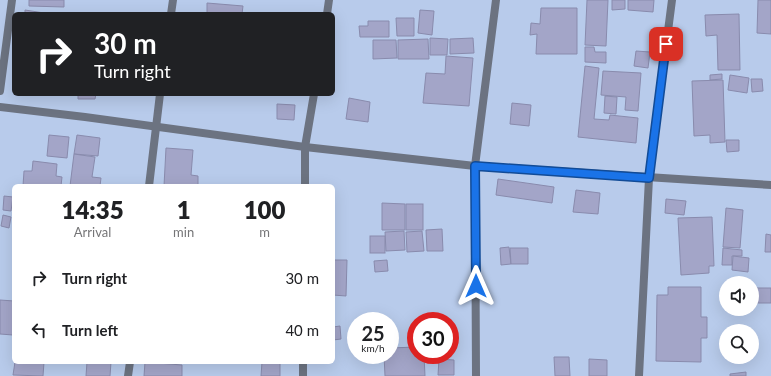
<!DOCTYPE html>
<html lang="en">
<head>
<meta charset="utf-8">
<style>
  body { margin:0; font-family:Lato,sans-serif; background:#f2f2f2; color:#202124; height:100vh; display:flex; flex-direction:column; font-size:15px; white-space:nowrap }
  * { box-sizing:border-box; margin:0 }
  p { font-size:13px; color:#757577 }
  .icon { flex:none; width:22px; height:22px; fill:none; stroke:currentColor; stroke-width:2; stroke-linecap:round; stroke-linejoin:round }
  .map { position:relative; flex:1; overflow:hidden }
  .drawer { position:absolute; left:12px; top:184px; width:323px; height:180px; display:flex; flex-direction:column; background:#fff; border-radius:6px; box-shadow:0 4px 16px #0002 }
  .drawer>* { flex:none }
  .hud { position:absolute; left:12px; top:12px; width:323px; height:84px; border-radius:6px; box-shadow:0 4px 16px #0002; background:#202124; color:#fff; overflow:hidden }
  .controls { position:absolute; left:719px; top:276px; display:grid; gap:8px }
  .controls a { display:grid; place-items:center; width:40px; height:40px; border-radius:50%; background:#fff; box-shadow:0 4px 16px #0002; font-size:20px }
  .speed { position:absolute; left:347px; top:312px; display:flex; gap:8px; font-size:20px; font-weight:700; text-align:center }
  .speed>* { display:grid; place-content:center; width:52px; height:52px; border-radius:50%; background:#fff; box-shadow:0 4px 16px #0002; line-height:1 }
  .speed small { font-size:10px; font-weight:400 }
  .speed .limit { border:6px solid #d22; background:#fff; color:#111 }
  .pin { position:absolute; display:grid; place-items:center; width:34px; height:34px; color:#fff; margin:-17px; border-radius:8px; box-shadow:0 2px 6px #0006 }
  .me { position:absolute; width:44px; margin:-22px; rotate:0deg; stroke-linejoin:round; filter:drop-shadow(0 0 3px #0008) }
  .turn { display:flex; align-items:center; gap:14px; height:84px; padding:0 16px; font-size:18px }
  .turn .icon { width:52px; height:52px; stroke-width:2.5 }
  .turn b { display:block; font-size:28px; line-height:34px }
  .eta { display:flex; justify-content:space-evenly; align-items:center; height:68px; text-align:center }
  .eta b { font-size:24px; font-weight:800; line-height:28px }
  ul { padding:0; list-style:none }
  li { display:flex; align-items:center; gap:12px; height:52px; padding:0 16px }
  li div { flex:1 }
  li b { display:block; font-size:15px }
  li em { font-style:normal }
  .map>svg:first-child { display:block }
  .building { fill:#a3a5c8; stroke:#898bad }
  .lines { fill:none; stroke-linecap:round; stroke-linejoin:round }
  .street { stroke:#6c7381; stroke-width:8 }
  .route-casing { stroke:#114b97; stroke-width:10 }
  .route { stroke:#1a73e8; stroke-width:7 }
</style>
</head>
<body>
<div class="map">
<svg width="771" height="376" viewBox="0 0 771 376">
  <rect width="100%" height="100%" fill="#b8cbeb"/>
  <!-- building -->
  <g class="building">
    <polygon points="29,0 64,0 64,7 29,6"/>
    <polygon points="587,0 608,0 606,46 585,45"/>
    <polygon points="612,0 625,0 625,9 612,10"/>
    <polygon points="628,0 654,0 653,12 628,10"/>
    <polygon points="758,0 771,0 771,34 757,33"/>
    <polygon points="207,3 243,6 242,14 207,14"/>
    <polygon points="541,8 577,8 577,54 536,54 537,34 530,35 531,23 540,24"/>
    <polygon points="25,10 44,13 44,14 25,14"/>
    <polygon points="420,10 434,11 432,35 418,33"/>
    <polygon points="739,14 740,70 718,70 717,35 706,36 705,15"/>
    <polygon points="396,18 414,18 414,36 397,36"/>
    <polygon points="368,21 389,21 389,37 360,37 359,26 368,26"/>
    <polygon points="430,38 448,39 447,55 430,55"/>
    <polygon points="473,38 474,53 450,54 450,39"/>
    <polygon points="428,39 429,59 398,59 398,40"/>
    <polygon points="373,40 396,40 397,58 373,59"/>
    <polygon points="585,47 594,47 595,52 606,52 606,63 585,62"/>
    <polygon points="636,51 650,52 648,68 634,66"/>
    <polygon points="446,56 473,58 469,106 423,103 426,73 445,74"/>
    <polygon points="585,66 599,68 594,119 609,120 610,115 638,118 636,143 578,137"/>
    <polygon points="603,71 641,73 638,111 625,110 626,97 601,95"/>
    <polygon points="722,74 722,79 710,80 710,75"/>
    <polygon points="730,75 749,78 747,93 728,90"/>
    <polygon points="751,79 762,79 763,91 752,92"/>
    <polygon points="723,80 725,142 710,143 710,135 694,136 692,81"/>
    <polygon points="78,94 96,94 95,99 78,99"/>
    <polygon points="605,96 617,97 616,114 604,113"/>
    <polygon points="349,98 370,102 368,122 346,119"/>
    <polygon points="512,103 531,105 529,126 510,124"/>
    <polygon points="277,104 295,105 294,120 277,119"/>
    <polygon points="49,135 69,137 67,158 47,156"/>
    <polygon points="77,135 100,138 98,156 74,154"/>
    <polygon points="726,140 739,140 739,151 727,152"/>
    <polygon points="166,148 193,150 191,175 198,176 198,186 164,186"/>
    <polygon points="74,154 95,157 92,177 101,178 100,186 70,186"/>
    <polygon points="33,161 57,164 56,176 62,177 61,186 23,186 24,171 32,171"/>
    <polygon points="498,179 554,187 552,203 496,195"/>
    <polygon points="576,190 600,193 598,214 573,212"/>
    <polygon points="4,196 13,197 11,211 3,210"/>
    <polygon points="666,199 686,201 684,215 665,213"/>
    <polygon points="382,203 405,204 405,230 382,230"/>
    <rect x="406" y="204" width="17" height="26"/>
    <polygon points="726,208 743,210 740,248 723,247"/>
    <polygon points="3,215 11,217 9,228 1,226"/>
    <polygon points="712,217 714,266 709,266 709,273 681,275 678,218"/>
    <polygon points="442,229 443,251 427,251 426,230"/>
    <polygon points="404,231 405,250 386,251 385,232"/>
    <polygon points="422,231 424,251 407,252 406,232"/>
    <polygon points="766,234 771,235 771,252 765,252"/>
    <rect x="370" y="236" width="15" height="17"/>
    <polygon points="509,247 511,264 501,265 500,248"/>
    <polygon points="510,248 528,248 528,264 511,264"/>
    <polygon points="723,248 742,250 742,256 732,256 732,265 722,265"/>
    <polygon points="733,256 749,258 748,272 732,270"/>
    <polygon points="333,260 347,260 346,296 333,295"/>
    <polygon points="387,260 388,271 375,272 374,261"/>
    <polygon points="668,287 701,287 701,317 707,317 707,338 701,338 701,362 656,361 657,295 668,295"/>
    <rect x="752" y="288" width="19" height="15"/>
    <polygon points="0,300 14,301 13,335 0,334"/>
    <polygon points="340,326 341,339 333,340 333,327"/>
    <polygon points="416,347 416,355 424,355 425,376 385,376 384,355 390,355 390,348"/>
    <polygon points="554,357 569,357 570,376 555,376"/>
    <polygon points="439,359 454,360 454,375 438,375"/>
    <polygon points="589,359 607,360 607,376 589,376"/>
    <polygon points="15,362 44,362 43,376 13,375"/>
    <polygon points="87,362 111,362 110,376 86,376"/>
    <polygon points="145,362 182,365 182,376 144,376"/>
    <polygon points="262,362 280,362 280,376 261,376"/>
    <polygon points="746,372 746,376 730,376 730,374"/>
  </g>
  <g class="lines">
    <!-- street -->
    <g class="street">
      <polyline points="171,14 173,0"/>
      <polyline points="327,14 329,0"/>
      <polyline points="0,91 12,0"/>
      <polyline points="0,107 85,117 305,147 475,166 771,185"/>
      <polyline points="149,186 160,94"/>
      <polyline points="305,186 305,147 314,94"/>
      <polyline points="128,376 130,362"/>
      <polyline points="303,376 303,362"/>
      <polyline points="476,376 475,166 496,0"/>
      <polyline points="639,376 649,178 672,0"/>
    </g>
  </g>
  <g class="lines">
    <defs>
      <polyline id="route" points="476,286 475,166 649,178 666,44"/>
    </defs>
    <!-- route casing -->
    <use href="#route" class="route-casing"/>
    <!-- route -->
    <use href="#route" class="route"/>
  </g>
</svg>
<div class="controls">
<a><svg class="icon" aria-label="sound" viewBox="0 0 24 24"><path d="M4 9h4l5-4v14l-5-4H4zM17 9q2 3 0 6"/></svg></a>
<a><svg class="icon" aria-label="search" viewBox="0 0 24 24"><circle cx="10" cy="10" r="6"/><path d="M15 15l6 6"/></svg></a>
</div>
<div class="speed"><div>25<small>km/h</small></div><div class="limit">30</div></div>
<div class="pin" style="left:666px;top:44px;background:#d93025"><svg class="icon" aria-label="arrive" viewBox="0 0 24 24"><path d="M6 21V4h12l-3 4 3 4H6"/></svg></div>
<svg class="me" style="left:476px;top:286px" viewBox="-20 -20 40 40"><path d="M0-17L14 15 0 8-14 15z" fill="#1a73e8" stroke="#fff" stroke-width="4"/></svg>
<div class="hud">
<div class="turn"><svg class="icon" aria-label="right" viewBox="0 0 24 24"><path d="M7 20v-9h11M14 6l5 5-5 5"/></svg><div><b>30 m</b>Turn right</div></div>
</div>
<section class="drawer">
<div class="eta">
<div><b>14:35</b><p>Arrival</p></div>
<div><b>1</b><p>min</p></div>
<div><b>100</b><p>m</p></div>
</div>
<ul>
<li><svg class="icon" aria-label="right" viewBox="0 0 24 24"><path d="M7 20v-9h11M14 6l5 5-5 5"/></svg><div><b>Turn right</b></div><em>30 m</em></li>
<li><svg class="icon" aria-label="left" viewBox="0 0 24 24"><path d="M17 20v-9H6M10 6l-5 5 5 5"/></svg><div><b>Turn left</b></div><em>40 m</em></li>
</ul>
</section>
</div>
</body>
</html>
